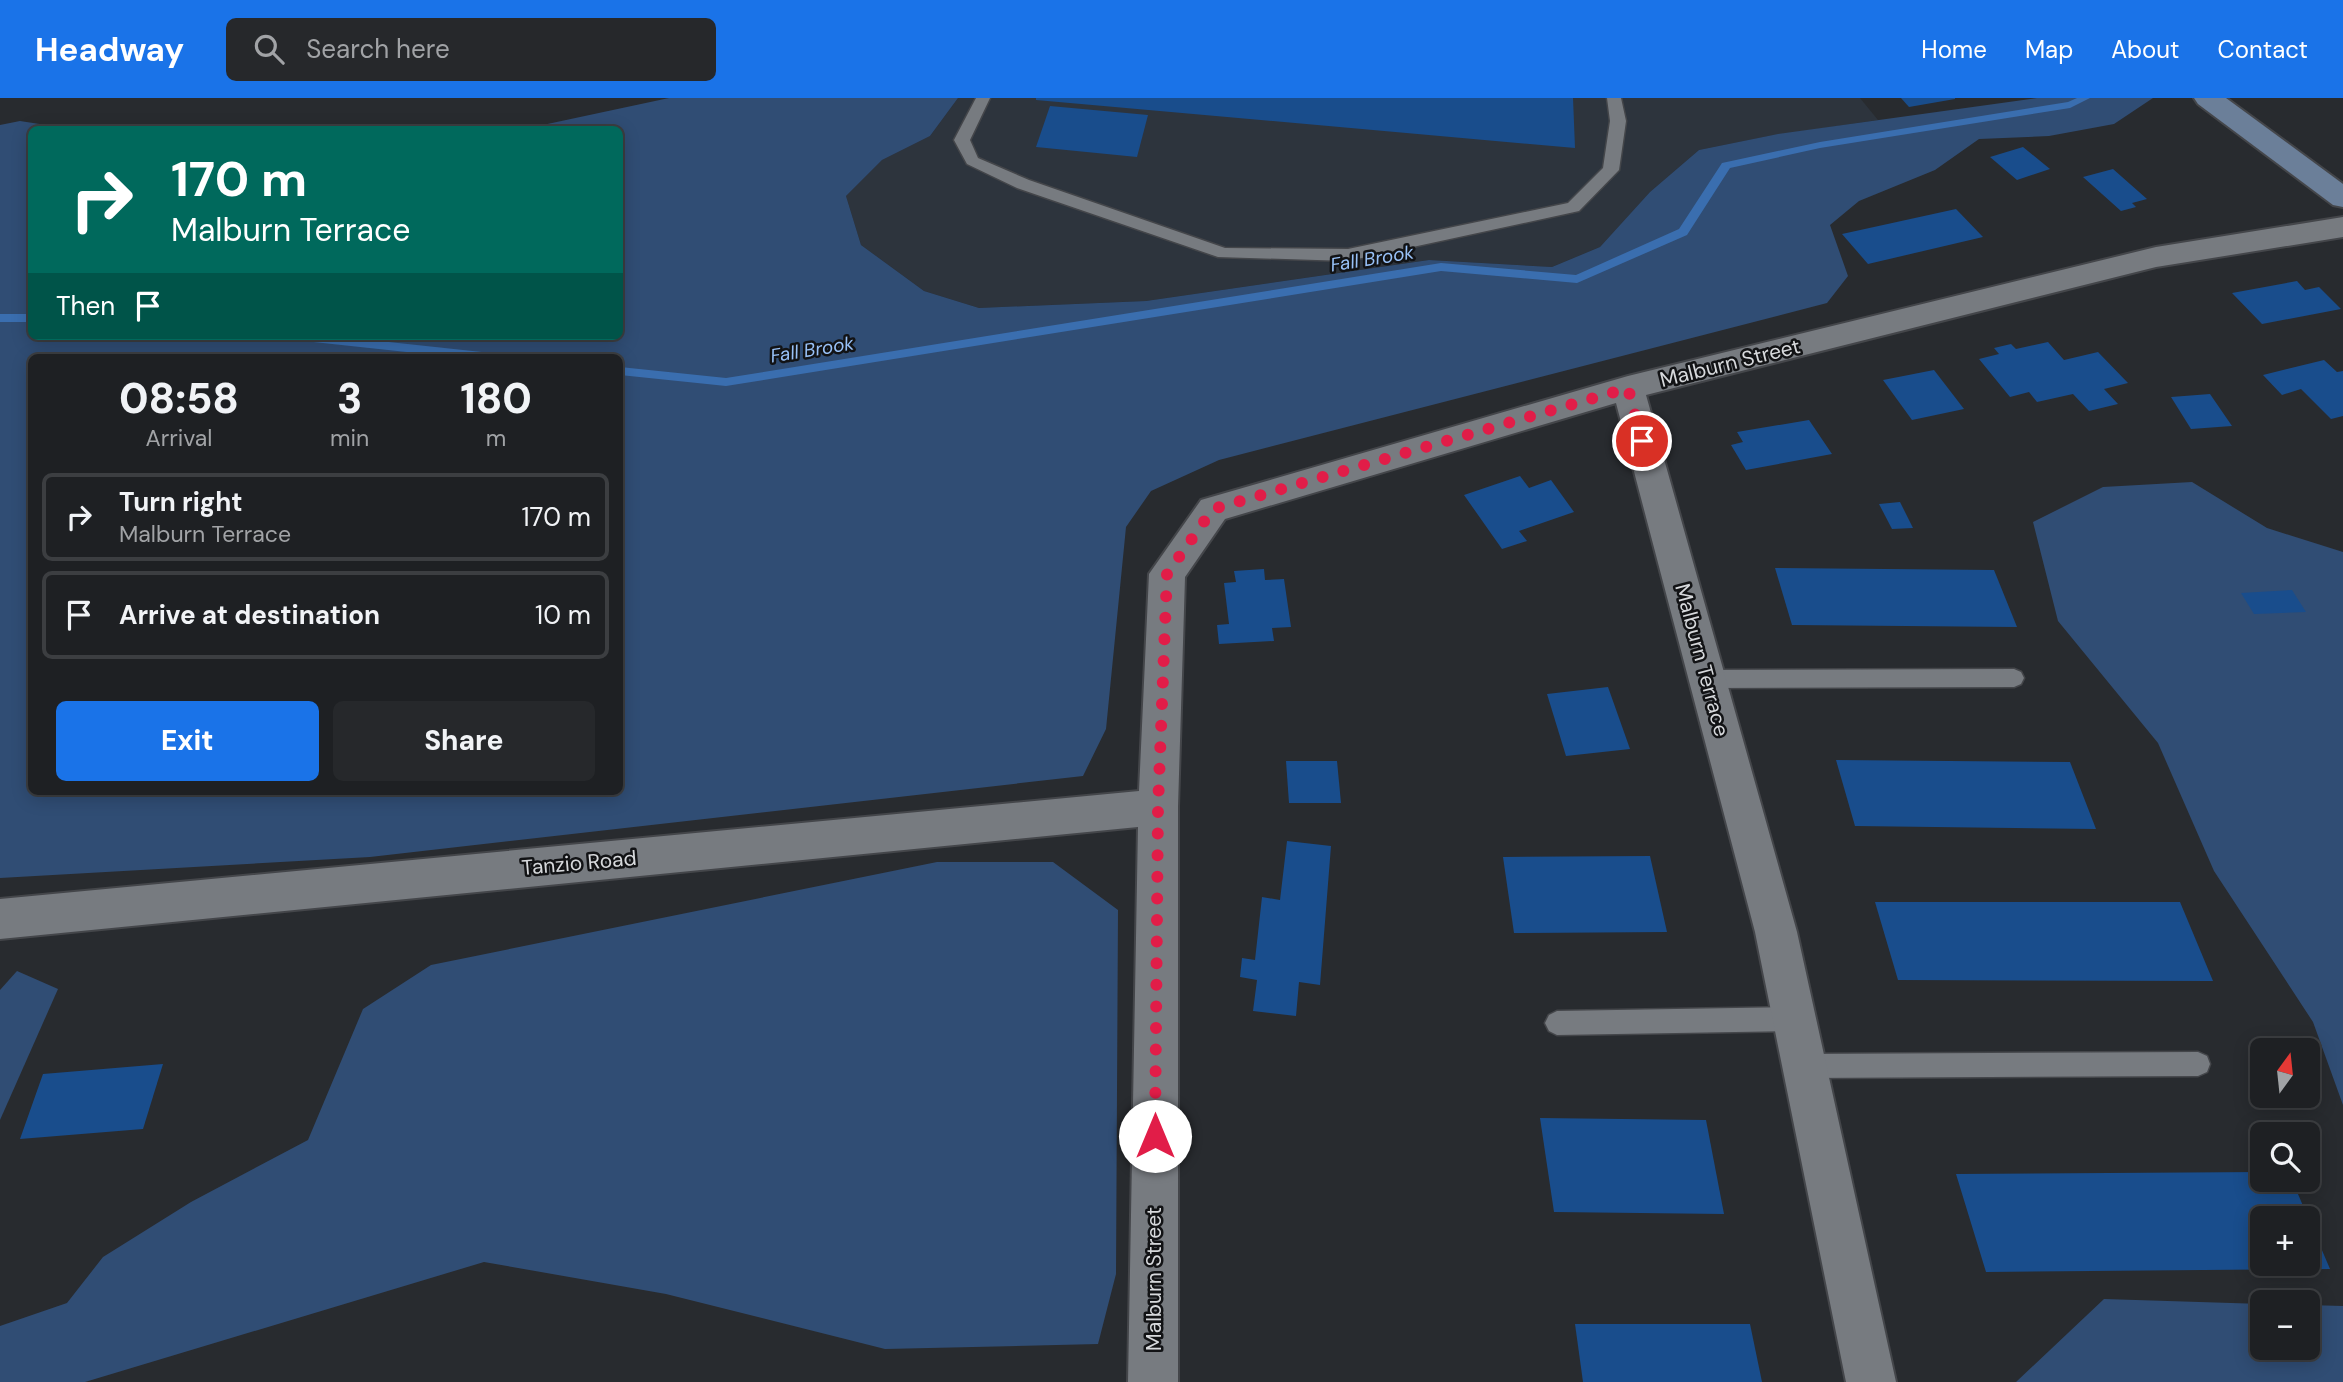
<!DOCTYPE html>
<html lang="en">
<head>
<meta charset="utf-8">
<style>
  body { margin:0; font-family:"DM Sans",sans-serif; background:#26282b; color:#f1f3f6; height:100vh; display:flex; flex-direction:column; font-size:26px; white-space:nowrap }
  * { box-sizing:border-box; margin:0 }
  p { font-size:23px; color:#a1a3a6 }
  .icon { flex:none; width:38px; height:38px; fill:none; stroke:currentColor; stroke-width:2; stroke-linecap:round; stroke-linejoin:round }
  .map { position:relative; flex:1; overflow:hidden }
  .drawer { position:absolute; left:28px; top:256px; width:595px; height:441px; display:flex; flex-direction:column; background:#1e2023; border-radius:10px; box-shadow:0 4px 18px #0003,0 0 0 2px #3c3e41 }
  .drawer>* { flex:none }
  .banner { position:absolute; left:28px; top:28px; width:595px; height:214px; border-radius:10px; box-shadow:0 4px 18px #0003,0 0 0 2px #3c3e41; background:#00695c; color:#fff; overflow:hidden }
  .needle { width:46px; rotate:15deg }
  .buttons { position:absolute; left:2250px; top:940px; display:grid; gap:14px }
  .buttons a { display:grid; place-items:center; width:70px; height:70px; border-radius:10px; background:#1e2023; box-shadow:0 4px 18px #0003,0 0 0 2px #3c3e41; font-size:35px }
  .pin { position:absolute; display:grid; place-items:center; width:60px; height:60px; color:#fff; margin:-30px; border:4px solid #fff; border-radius:50%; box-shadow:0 2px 7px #0007 }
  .me { position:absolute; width:77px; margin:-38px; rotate:0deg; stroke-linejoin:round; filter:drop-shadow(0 0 5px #0008) }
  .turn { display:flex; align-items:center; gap:24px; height:147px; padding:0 28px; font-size:32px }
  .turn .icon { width:91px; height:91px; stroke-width:2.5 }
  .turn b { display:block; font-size:49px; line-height:60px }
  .then { display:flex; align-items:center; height:66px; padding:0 28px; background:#0003; gap:14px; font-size:26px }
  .eta { display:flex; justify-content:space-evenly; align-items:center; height:119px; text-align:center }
  .eta b { font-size:42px; font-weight:800; line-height:49px }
  .action { display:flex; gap:14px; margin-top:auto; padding:14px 28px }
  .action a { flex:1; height:80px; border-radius:10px; background:#1a73e8; color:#fff; font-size:28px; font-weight:800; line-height:80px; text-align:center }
  .action a+a { background:#26282b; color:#f1f3f6 }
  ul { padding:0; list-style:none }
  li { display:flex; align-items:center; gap:21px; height:88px; margin:0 14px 10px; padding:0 14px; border:4px solid #3c3e41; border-radius:10px }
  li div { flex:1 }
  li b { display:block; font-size:26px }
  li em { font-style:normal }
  header { display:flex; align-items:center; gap:42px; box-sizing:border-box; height:98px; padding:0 35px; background:#1a73e8; color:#fff }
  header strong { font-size:33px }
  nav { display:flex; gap:38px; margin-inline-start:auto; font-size:24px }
  .search { width:490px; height:63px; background:#26282b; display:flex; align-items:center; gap:18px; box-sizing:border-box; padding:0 24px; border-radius:10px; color:#a1a3a6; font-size:26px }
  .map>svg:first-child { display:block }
  .built { fill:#2d343d }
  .green { fill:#304d74; fill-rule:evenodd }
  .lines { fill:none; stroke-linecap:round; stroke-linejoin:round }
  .stream { fill:#3a6eaf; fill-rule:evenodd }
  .building { fill:#194d8c; fill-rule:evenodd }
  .lane-casing { stroke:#44464a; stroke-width:3 }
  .street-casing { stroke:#44464a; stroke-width:4 }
  .secondary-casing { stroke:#44464a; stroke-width:4 }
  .lane { fill:#777b80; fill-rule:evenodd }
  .street { fill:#777b80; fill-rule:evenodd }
  .secondary { fill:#6b7f99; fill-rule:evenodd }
  .route { stroke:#e11d48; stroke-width:12; stroke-dasharray:0 21.6 }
  .labels { text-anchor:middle; stroke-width:5; stroke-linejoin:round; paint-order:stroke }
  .far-water-label { font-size:19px; font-style:italic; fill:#98c1f7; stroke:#121315 }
  .street-label { font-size:21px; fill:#d7d9dc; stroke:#121315 }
</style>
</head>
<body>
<header>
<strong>Headway</strong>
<div class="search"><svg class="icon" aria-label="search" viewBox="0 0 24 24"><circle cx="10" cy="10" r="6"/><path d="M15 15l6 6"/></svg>Search here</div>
<nav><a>Home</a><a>Map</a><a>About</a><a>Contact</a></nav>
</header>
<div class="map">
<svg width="2343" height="1284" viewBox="0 0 2343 1284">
  <rect width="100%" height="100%" fill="#282b2f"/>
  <!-- built -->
  <polygon class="built" points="958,0 1860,0 1878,22 1769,38 1699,52 1650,94 1600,149 1552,169 1429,162 1146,203 979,210 924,193 861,147 846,98 882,62 930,38"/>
  <!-- green -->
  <g class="green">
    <path d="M669,0H958L930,38L882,62L846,98L861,147L924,193L979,210L1146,203L1429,162L1552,169L1600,149L1650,94L1699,52L1778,36L2037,0H2153L2114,26L2049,38L1979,41L1935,72L1859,103L1830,127L1848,178L1827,205L1219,362L1151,393L1126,429L1106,631L1083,678L370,759L0,780V27L20,23L72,31L32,32V238H620V32L524,31ZM32,259H620V693H32Z"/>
    <polygon points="2192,384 2267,430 2343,454 2343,1007 2313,924 2214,773 2158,645 2058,523 2033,424 2103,389"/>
    <polygon points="937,764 1053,764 1118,812 1116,1176 1098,1246 885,1251 666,1196 484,1164 85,1284 0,1284 0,1228 67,1205 103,1159 191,1104 308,1042 363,911 431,867"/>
    <polygon points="17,873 58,891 0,1022 0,892"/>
    <polygon points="2104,1201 2263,1206 2263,1250 2308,1250 2308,1207 2343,1208 2343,1284 2016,1284"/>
  </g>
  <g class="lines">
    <!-- stream -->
    <g class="stream">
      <polygon points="2077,0 2090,0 2070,10 1820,50 1730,70 1687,137 1577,185 1441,173 726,288 620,277 620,269 726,280 1441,165 1576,177 1679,131 1722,65 1820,44 2068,4"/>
      <rect x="0" y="216" width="32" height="8"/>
      <polygon points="289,238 333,238 491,255 497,259 453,259 295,242"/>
    </g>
  </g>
  <!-- building -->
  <g class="building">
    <polygon points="1036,0 1573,0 1575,50 1036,2"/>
    <polygon points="1901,0 1955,0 1955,1 1909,9"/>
    <polygon points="1050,8 1148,17 1137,59 1036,49"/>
    <polygon points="2023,49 2050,71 2017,82 1990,59"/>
    <polygon points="2113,71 2147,101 2132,105 2136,109 2121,113 2083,79"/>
    <polygon points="1956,111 1983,139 1868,166 1842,136"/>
    <polygon points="2297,183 2305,192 2319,189 2341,211 2262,226 2232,195"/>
    <polygon points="2048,244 2064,262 2098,254 2128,285 2104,291 2118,306 2089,313 2073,296 2037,304 2029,294 2010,299 1979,261 1999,256 1994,250 2011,246 2016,251"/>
    <polygon points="2324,262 2337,274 2343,273 2343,318 2331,321 2301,291 2282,297 2263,277"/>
    <polygon points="1934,272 1964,311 1912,322 1883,282"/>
    <polygon points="2210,296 2232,328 2191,331 2171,299"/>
    <polygon points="1809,322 1832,356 1746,372 1731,347 1743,344 1737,334"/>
    <polygon points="1520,378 1529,390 1551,382 1574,414 1519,433 1527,443 1502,451 1464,397"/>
    <polygon points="1900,404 1913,430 1892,431 1879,406"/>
    <polygon points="1775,470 1994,472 2017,529 1792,527"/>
    <polygon points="1264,471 1265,482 1284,481 1291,529 1272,530 1274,543 1219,546 1217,527 1229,526 1224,485 1236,484 1234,473"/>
    <polygon points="2292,492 2306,514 2254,516 2241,495"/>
    <polygon points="1608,589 1630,651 1566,658 1547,596"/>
    <polygon points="1836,662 2070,664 2096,731 1855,728"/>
    <polygon points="1286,663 1337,663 1341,705 1289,705"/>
    <polygon points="1287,743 1331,748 1320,887 1299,884 1296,918 1253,913 1257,882 1240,879 1242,860 1255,862 1262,799 1280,802"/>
    <polygon points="1650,758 1667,834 1514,835 1503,759"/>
    <polygon points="1875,804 2180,804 2213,883 1898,882"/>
    <polygon points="163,966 143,1031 20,1041 43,976"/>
    <polygon points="1540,1020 1706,1022 1724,1116 1554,1114"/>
    <path d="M2263,1074V1082H2292L2330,1171L1986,1174L1956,1076ZM2263,1120H2308V1166H2263Z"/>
    <polygon points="1575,1226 1750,1226 1762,1284 1583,1284"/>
  </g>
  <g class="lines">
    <defs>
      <g id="lane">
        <polygon points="976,0 990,0 970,42 978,60 1029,82 1225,150 1348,151 1568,105 1603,70 1610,23 1607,0 1621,0 1626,23 1619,72 1579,113 1348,163 1218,159 1017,90 967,66 954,42"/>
        <polygon points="2014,571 2021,574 2024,580 2021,586 2014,589 1707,590 1700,587 1697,581 1700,575 1707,572"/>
        <polygon points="1795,909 1803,913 1807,921 1803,929 1795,933 1557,937 1549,933 1545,925 1549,917 1557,913"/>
        <polygon points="2198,954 2207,958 2210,966 2207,974 2198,978 1805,980 1796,976 1793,968 1796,960 1805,956"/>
      </g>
      <polygon id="street" points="2343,119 2343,139 2156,169 1646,297 1797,834 1896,1284 1846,1284 1755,834 1616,305 1225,421 1185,479 1178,709 1178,1284 1128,1284 1138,729 0,841 0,801 1139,693 1149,476 1201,402 1628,278 2156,149"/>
      <polygon id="secondary" points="2194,0 2226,0 2343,86 2343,109 2333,107 2198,6"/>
    </defs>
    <!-- lane casing -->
    <use href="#lane" class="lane-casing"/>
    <!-- street casing -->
    <use href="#street" class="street-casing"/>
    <!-- secondary casing -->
    <use href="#secondary" class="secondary-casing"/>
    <!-- lane -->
    <use href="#lane" class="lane"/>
    <!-- street -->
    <use href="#street" class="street"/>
    <!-- secondary -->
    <use href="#secondary" class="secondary"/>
  </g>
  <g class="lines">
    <!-- route -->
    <polyline class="route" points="1155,1038 1158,709 1167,476 1213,411 1628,290 1642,343"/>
  </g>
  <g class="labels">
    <!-- far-water labels -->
    <g class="far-water-label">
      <text transform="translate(1372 160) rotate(-9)" y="7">Fall Brook</text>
      <text transform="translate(812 251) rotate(-9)" y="7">Fall Brook</text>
    </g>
    <!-- street labels -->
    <g class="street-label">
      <text transform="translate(1730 265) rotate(-14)" y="7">Malburn Street</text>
      <text transform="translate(1702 562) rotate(75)" y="7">Malburn Terrace</text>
      <text transform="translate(579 765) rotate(-5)" y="7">Tanzio Road</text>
      <text transform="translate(1154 1181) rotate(-90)" y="7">Malburn Street</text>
    </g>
  </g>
</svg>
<div class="buttons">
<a><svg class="needle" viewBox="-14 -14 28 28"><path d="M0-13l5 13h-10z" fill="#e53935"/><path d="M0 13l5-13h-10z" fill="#a1a3a6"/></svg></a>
<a><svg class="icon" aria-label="search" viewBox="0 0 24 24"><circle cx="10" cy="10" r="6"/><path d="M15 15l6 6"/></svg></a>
<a>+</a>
<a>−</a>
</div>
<div class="pin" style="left:1642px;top:343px;background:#d93025"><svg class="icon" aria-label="arrive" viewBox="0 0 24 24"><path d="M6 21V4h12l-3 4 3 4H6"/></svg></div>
<svg class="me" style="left:1155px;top:1038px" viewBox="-20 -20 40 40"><circle r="19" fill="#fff"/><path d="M0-13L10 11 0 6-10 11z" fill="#e11d48"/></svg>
<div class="banner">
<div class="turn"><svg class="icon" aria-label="right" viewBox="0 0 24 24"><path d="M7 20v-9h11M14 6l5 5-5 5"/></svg><div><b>170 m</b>Malburn Terrace</div></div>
<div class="then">Then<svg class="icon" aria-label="arrive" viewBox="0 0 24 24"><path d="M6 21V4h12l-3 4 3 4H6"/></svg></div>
</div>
<section class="drawer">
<div class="eta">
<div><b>08:58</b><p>Arrival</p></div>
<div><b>3</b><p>min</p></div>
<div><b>180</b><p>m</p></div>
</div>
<ul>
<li><svg class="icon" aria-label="right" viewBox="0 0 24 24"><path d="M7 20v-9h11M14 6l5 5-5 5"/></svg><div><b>Turn right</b><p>Malburn Terrace</p></div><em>170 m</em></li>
<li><svg class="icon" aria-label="arrive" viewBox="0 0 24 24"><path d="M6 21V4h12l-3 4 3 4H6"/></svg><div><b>Arrive at destination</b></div><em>10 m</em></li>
</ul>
<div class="action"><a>Exit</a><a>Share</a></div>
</section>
</div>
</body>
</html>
